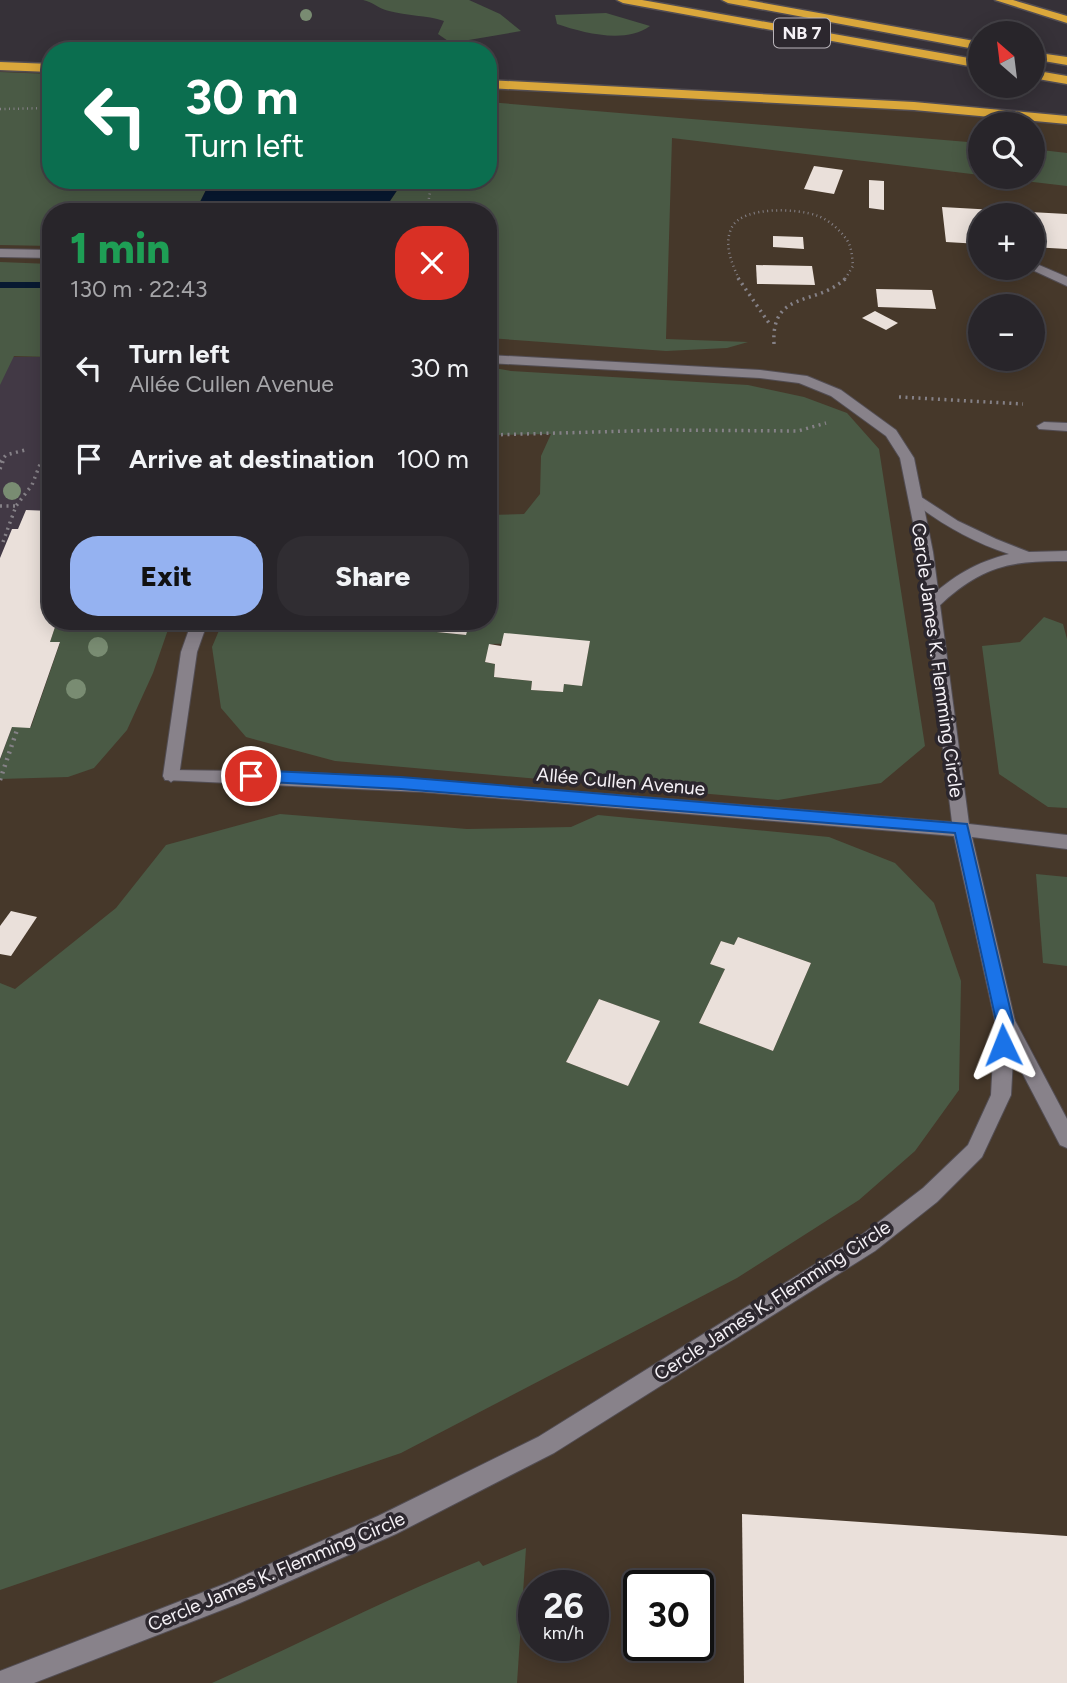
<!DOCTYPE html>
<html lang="en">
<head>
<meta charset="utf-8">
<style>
  body { margin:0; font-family:Figtree,sans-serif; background:#302d32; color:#f1f3f6; height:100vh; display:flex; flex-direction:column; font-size:26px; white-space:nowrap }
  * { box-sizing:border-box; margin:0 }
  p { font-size:23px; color:#a5a5a8 }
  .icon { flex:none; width:38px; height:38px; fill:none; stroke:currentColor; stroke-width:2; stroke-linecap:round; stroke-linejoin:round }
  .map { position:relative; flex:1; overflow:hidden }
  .sheet { position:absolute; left:42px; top:203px; width:455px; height:427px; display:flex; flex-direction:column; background:#28252a; border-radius:28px; box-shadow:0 4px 18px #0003,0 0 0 2px #444247 }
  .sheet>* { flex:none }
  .guide { position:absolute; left:42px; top:42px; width:455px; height:147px; border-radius:28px; box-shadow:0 4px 18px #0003,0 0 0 2px #444247; background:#0b6e4f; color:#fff; overflow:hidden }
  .needle { width:46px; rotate:332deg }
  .tools { position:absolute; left:968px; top:21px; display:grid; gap:14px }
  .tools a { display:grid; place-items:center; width:77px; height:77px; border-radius:50%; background:#28252a; box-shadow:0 4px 18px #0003,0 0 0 2px #444247; font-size:35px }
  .speed { position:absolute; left:518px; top:1570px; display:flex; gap:14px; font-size:35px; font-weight:700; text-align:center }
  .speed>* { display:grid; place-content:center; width:91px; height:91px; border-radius:50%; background:#28252a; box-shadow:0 4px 18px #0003,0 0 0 2px #444247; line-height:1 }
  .speed small { font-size:18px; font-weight:400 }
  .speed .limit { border:4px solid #111; border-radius:10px; background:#fff; color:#111 }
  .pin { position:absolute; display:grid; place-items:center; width:60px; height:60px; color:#fff; margin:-30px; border:4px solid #fff; border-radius:50%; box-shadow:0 2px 7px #0007 }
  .me { position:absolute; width:77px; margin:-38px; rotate:358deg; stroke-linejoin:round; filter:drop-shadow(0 0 5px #0008) }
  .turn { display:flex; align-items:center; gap:24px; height:147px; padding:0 28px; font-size:32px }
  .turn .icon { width:91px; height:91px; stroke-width:2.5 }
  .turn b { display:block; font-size:49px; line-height:60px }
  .round { display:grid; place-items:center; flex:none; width:74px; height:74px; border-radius:28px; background:#302d32 }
  .headline { display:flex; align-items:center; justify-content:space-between; height:119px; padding:0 28px }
  h1 { font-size:42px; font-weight:800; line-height:52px; color:#1e9e55 }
  .button { display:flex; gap:14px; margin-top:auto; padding:14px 28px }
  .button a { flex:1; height:80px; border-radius:28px; background:#95b2f1; color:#111; font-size:28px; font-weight:800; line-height:80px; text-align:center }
  .button a+a { background:#302d32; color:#f1f3f6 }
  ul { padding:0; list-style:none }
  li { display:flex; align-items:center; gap:21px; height:91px; padding:0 28px }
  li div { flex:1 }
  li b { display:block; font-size:26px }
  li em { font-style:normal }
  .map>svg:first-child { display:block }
  .commercial { fill:#46382a; fill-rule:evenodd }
  .built { fill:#423945 }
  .green { fill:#4a5a45; fill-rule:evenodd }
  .water { fill:#081931 }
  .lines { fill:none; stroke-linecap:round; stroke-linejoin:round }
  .stream { fill:#081931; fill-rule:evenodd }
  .building { fill:#eae0da }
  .lane-casing { stroke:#524d53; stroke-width:2 }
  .street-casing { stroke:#524d53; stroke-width:2 }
  .highway-casing { stroke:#524d53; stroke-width:3 }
  .path-far2 { stroke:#858187; stroke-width:2.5; stroke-dasharray:1 3.5; stroke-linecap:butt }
  .path-far1 { stroke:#858187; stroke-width:3.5; stroke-dasharray:2 4.5; stroke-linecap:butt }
  .path { stroke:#858187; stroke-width:4.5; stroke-dasharray:2 5; stroke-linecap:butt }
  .lane { fill:#88828a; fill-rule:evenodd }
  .street { fill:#88828a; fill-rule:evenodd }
  .highway { fill:#daa73b; fill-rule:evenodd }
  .tree { fill:#798c72 }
  .route { fill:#1a73e8; stroke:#114b97; stroke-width:2 }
  .labels { text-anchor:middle; stroke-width:7; stroke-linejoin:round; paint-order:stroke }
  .shield { fill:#2c272e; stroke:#b9b4ba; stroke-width:2 }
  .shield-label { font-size:18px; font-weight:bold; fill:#f5f1f6 }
  .street-label { font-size:19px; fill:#f5f1f6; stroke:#2c272e }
</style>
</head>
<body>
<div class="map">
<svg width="1067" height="1683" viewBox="0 0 1067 1683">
  <rect width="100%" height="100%" fill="#363138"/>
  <!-- commercial -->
  <path class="commercial" d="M0,66L51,68V180H488V84L734,95L1067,120V1683H0ZM980,124H1032V177H980ZM51,212H488V621H51ZM980,215H1032V268H980ZM980,306H1032V359H980ZM534,1586H593V1645H534ZM639,1586H698V1645H639Z"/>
  <!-- built -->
  <polygon class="built" points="0,357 51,357 51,621 57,621 50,641 60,642 30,728 12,727 0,760"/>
  <!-- green -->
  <g class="green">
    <path d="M363,0H469L500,14L521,31L451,43L438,34L444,21C426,15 407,16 389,11C379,9 373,2 363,0Z"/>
    <path d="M606,13L650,26C625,44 584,33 557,24L555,15Z"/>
    <polygon points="0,72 51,74 51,180 211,180 195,212 51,212 51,246 0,245"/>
    <polygon points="488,102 980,143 980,175 672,138 666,339 748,342 727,348 666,351 488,338 488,212 316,212 390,201 404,180 488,180"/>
    <polygon points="1033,149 1067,153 1067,186 992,177 1032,177"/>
    <polygon points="0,262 51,264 51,357 14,356 0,385"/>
    <path d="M488,367L511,371L748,385L804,397L847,413L879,449L925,746L881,783L778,800L335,761L246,737L221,708L212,647L223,621H420L417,630L465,635L470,621H488V515L524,514L540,494L541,456L551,434L488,435ZM590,641L582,685L564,684L562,692L531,690L532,681L494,677L495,664L485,662L490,644Z"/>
    <polygon points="1044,617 1063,624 1067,639 1067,808 1048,807 999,774 982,646 1020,642"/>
    <polygon points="57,621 171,621 153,673 127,730 94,768 68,777 0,779 0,760 12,727 31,727 60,643 50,642"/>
    <path d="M280,814L467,829L571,827L598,815L829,837L895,863L934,903L961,981L959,1090L915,1151L859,1200L737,1278L401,1453L0,1590V983L15,989L116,908L166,845ZM738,937L811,963L773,1051L699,1023L725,969L710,964L721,941L734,945ZM599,999L659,1021L628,1086L566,1062Z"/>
    <polygon points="1036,874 1067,877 1067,966 1043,963"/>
    <path d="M526,1548L517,1683H212C301,1643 388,1598 479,1561L483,1566Z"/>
  </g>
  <!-- water -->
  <polygon class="water" points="211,180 404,180 390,201 316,212 195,212"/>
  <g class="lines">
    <!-- stream -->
    <rect class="stream" x="0" y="282" width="51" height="6"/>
  </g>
  <!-- building -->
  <g class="building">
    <polygon points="814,166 843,170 834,194 804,189"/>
    <polygon points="869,180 884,181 884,210 869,208"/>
    <polygon points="942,207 1067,214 1067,249 1032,247 1032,215 980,215 980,244 946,242"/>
    <polygon points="773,236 803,237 804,249 773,247"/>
    <polygon points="756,265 812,266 815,285 757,284"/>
    <polygon points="876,289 932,290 936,309 878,307"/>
    <polygon points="875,311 898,323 886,330 862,318"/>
    <polygon points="26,510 51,511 51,621 57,621 50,642 60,642 30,728 12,727 0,759 0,558 12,529 18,529"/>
    <polygon points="420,621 470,621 466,635 417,630"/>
    <polygon points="504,633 590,641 582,686 564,684 563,692 531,690 532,681 494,677 495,664 485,662 489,644 501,646"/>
    <polygon points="11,911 37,917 11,956 0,954 0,926"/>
    <polygon points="738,937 811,963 773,1051 699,1023 725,969 710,964 721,941 734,945"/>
    <polygon points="599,999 660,1021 628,1086 566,1062"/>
    <polygon points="742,1514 1067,1536 1067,1683 744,1683"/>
  </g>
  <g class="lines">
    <defs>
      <g id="lane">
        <polygon points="1032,262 1067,277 1067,286 1028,268 1032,268"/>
        <polygon points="1044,422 1067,423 1067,431 1039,429 1037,426"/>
        <path d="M915,493L958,521L996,539L1029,552L1067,551V561C1010,560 980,567 938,607H928L925,603L928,599C953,576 976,562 1009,554C972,542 941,524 910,500V494Z"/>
        <polygon points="192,621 208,621 197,652 179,776 171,782 163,776 181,652"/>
        <polygon points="1005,1013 1012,1015 1067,1119 1067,1148 1060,1145 995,1021 998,1015"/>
      </g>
      <g id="street">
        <polygon points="0,249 51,250 51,258 0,257"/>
        <polygon points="488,355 760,370 807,376 841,390 896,430 914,458 933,552 969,824 1067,835 1067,849 972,837 1015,1021 1011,1095 982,1157 937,1202 875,1251 554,1453 396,1534 240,1603 34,1683 0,1683 0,1671 227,1583 378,1516 538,1437 859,1237 923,1188 968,1145 991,1095 995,1021 954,836 422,792 165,780 163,776 165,772 171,770 297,772 422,779 952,822 919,552 900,458 886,436 831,396 799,383 760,378 488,363"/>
      </g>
      <g id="highway">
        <polygon points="617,0 642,0 980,60 980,68 623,3"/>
        <polygon points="722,0 747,0 980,42 980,50 728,3"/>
        <polygon points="995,0 1013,0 1067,16 1067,23"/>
        <polygon points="1032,52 1067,57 1067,65 1032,59"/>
        <polygon points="0,62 51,64 51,72 0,70"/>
        <polygon points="1032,70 1067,76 1067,84 1032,78"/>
        <polygon points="488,80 914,102 1067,116 1067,124 914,110 488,88"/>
      </g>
    </defs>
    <!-- lane casing -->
    <use href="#lane" class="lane-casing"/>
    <!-- street casing -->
    <use href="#street" class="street-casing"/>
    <!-- highway casing -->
    <use href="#highway" class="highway-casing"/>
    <!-- path-far2 -->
    <g class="path-far2">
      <polyline points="0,109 51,108"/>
      <polyline points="418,212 428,204 432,180"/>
      <path d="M739,279C732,264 723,244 732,227C743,206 798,208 818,216C829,220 840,230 847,240C852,248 852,257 853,266L845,279"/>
    </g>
    <!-- path-far1 -->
    <g class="path-far1">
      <polyline points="738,278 771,326"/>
      <path d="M774,344C771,289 816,307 846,278"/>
      <polyline points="899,397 1023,404"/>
      <polyline points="488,435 666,430 798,431 826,423"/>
      <polyline points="0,462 6,455 25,450"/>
      <polyline points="0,469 4,459"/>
      <polyline points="0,506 16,506"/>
      <polyline points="3,542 16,506 32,485 44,454"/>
    </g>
    <!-- path -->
    <polyline class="path" points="0,780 18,727"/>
    <!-- lane -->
    <use href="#lane" class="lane"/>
    <!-- street -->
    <use href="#street" class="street"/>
    <!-- highway -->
    <use href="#highway" class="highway"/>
  </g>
  <!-- trees -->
  <g class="tree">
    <circle cx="306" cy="15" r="6"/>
    <circle cx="12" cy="491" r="9"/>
    <circle cx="98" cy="647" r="10"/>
    <circle cx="76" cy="689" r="10"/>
  </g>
  <!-- route -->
  <polygon class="route" points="251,770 401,777 967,824 1013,1021 1010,1051 1003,1053 997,1051 995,1045 996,1021 955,833 401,789 251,781 243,776"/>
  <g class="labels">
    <!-- shield labels -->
    <rect class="shield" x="774" y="18.5" width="56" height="29" rx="5"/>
    <g class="shield-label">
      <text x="802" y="39">NB 7</text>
    </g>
    <!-- street labels -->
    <g class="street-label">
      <text transform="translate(938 660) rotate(82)" y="7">Cercle James K. Flemming Circle</text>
      <text transform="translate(621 781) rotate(5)" y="7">Allée Cullen Avenue</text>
      <text transform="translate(772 1300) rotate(-33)" y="7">Cercle James K. Flemming Circle</text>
      <text transform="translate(276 1571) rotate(-23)" y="7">Cercle James K. Flemming Circle</text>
    </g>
  </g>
</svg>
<div class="tools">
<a><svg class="needle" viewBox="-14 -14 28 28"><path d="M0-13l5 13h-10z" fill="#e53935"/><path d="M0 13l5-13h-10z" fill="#a5a5a8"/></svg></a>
<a><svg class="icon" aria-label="search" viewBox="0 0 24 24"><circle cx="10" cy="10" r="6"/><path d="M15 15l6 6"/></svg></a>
<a>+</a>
<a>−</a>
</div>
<div class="speed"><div>26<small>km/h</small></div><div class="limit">30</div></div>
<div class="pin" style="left:251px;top:776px;background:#d93025"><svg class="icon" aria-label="arrive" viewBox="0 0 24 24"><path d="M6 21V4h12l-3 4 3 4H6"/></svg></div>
<svg class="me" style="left:1003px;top:1045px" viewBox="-20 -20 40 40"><path d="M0-17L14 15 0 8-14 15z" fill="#1a73e8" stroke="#fff" stroke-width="4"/></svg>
<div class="guide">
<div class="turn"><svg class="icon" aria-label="left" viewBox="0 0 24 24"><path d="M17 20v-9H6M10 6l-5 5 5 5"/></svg><div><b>30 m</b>Turn left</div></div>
</div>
<section class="sheet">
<div class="headline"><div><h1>1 min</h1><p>130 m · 22:43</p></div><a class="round" style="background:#d93025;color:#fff"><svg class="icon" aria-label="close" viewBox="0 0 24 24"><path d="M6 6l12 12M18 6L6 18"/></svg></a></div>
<ul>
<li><svg class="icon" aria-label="left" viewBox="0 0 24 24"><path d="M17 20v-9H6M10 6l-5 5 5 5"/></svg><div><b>Turn left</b><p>Allée Cullen Avenue</p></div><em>30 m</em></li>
<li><svg class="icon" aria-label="arrive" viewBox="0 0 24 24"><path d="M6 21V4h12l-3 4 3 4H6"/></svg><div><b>Arrive at destination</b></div><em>100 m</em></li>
</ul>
<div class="button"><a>Exit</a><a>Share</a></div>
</section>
</div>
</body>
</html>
